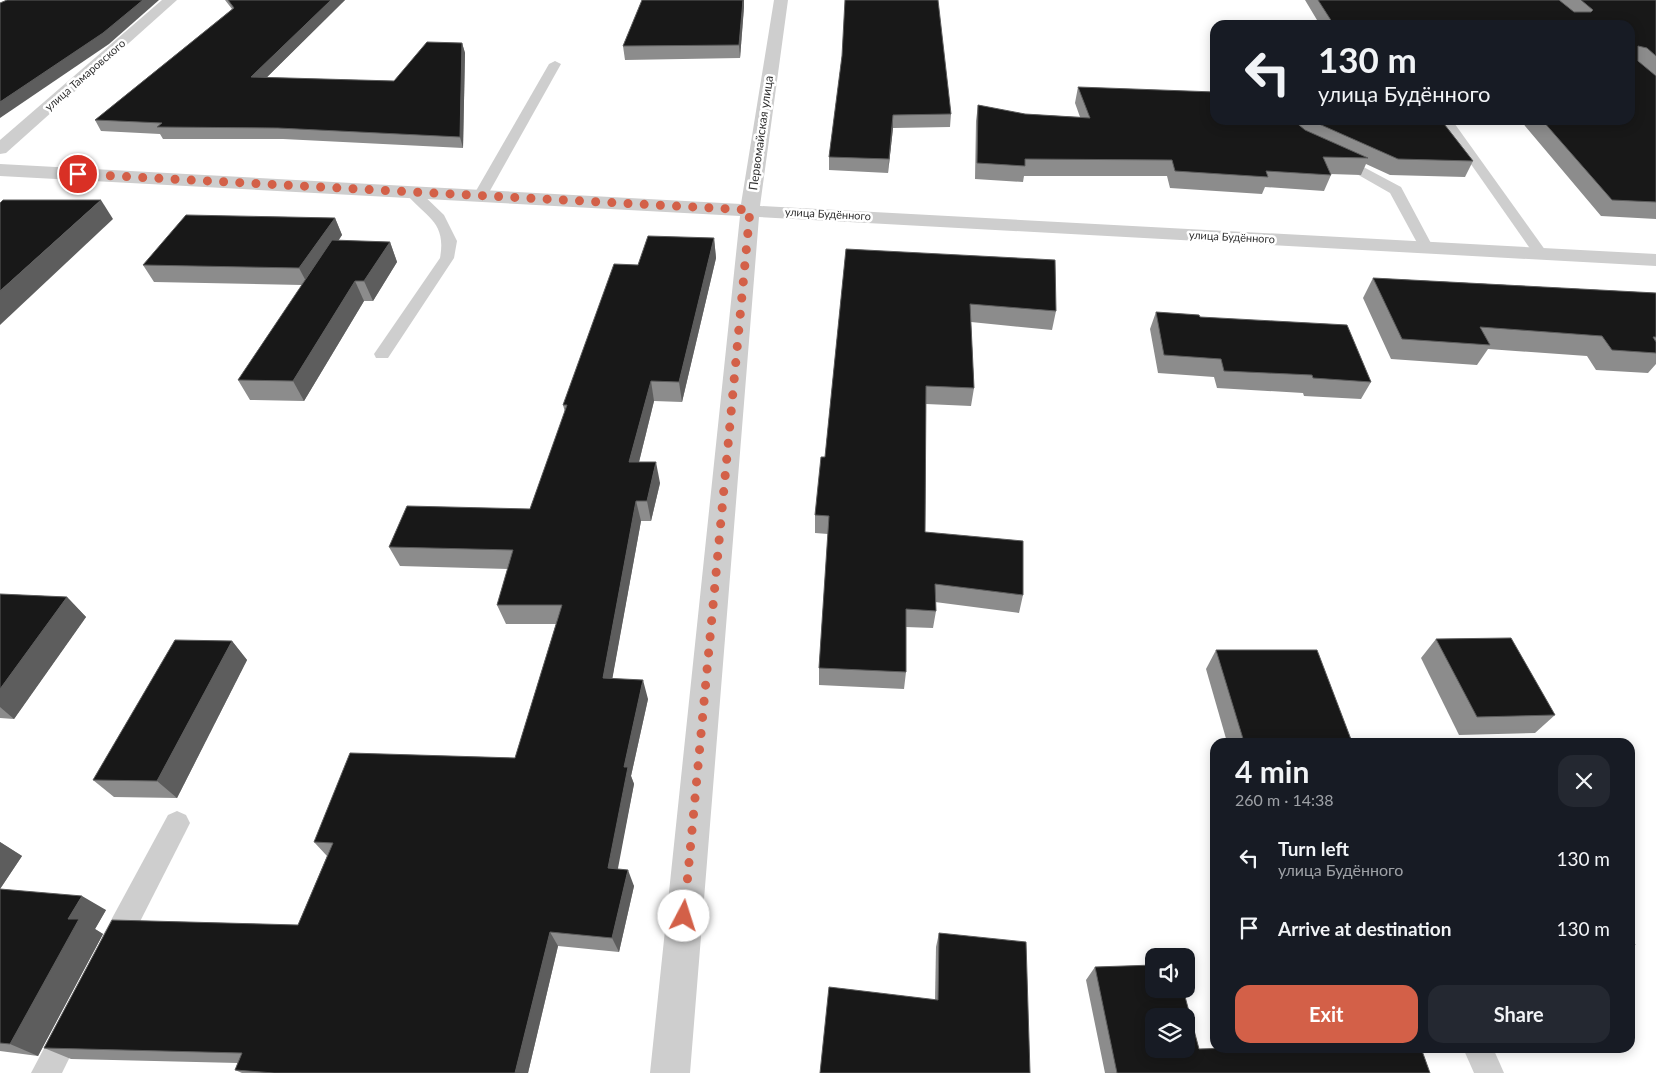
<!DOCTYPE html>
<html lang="en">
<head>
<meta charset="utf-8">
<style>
  body { margin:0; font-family:Lato,sans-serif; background:#242831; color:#f1f3f6; height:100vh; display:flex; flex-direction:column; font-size:19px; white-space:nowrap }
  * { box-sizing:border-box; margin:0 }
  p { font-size:16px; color:#9ea1a6 }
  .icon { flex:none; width:28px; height:28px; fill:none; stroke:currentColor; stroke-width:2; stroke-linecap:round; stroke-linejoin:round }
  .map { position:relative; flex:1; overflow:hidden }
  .sheet { position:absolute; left:1210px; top:738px; width:425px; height:315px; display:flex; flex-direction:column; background:#171b24; border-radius:15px; box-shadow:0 2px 12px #0003 }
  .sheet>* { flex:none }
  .top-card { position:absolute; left:1210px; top:20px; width:425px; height:105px; border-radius:15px; box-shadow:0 2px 12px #0003; background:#171b24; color:#f1f3f6; overflow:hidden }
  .fabs { position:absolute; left:1145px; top:948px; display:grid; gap:10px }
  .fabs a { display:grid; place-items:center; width:50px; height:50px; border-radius:10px; background:#171b24; box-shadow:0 2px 12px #0003; font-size:25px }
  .pin { position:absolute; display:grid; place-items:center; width:42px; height:42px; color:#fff; margin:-21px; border:2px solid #fff; border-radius:50%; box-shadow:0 1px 5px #0007 }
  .me { position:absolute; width:55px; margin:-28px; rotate:5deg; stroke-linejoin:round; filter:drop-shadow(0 0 4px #0008) }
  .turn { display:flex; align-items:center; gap:18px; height:105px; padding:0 25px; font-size:22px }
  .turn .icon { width:65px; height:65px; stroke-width:2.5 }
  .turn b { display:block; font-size:35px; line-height:42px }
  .round { display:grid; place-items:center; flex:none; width:52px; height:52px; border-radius:15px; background:#242831 }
  .summary { display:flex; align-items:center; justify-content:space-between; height:85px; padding:0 25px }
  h1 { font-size:30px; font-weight:700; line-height:38px }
  .cta { display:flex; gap:10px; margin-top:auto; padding:10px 25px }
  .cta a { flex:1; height:58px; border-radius:15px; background:#d36048; color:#fff; font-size:20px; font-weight:700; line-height:58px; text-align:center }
  .cta a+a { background:#242831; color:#f1f3f6 }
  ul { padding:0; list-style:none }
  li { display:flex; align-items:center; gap:15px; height:70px; padding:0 25px }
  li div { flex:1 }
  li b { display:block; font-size:19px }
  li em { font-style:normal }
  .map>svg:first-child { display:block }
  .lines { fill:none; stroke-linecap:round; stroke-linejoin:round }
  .lane { fill:#cecece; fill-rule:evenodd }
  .street { fill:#cecece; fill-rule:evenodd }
  .wall { fill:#8c8c8c }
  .shaded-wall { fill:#5d5d5d }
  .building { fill:#181818; stroke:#5d5d5d; fill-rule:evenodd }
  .route { stroke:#d36048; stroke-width:9; stroke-dasharray:0 16.2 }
  .labels { text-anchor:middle; stroke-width:5; stroke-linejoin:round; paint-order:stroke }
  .far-street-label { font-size:11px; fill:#313131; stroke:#fff }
  .street-label { font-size:12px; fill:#313131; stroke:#fff }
</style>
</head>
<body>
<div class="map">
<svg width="1656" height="1073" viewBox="0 0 1656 1073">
  <rect width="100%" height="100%" fill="#fff"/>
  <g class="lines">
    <!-- lane -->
    <g class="lane">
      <polygon points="555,61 561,64 487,196 485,199 475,199 473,196 549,64"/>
      <polygon points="1440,120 1452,120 1548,254 1546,257 1536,257"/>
      <polygon points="1339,154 1401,187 1433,247 1431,250 1421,250 1390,193 1334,161 1332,158 1334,155"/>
      <path d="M412,188L417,189L444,215L457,241L454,258L388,358H376L374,354L440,258C447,220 424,217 405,192Z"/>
      <polygon points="177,811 186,815 190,823 186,831 123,955 113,959 103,955 99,945 103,935 168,815"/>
      <polygon points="70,1014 80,1018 84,1028 62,1073 31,1073 60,1018"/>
      <polygon points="1463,1048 1493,1048 1504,1073 1474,1073"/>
    </g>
    <!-- street -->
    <g class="street">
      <polygon points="162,0 177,0 6,153 0,154 0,140"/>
      <polygon points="774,0 788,0 760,206 1656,254 1656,266 759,217 690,1073 650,1073 740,216 0,176 0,164 741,204"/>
    </g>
  </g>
  <!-- wall -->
  <g class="wall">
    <polygon points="225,0 345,0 266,78 394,81 462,43 465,53 463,148 283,139 163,139 160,134 101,131 95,120 232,9"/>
    <polygon points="1305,0 1656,0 1656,219 1601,216 1520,120 1630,120 1630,25 1320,25"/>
    <polygon points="744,7 740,58 625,60 623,46"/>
    <polygon points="842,56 951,114 950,127 893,128 888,173 829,170 829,157"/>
    <polygon points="1078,87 1215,120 1441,120 1473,161 1465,177 1390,175 1366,164 1361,175 1330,174 1331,175 1324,191 1265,187 1262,194 1170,188 1167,176 1024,176 1023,182 975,179 976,121 978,105 1025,114 1080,117 1075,103"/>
    <polygon points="335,218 342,235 338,241 390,242 397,262 373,301 364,301 304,401 250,400 238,380 302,285 154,282 143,265"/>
    <polygon points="714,238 716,258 682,402 654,401 639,462 660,483 651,521 641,521 612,679 648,699 631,776 634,784 617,869 634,886 619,952 558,946 528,1073 242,1073 235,1070 238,1063 71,1059 44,1048 298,925 327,856 314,842 515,758 556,624 506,624 497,605 508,569 400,566 389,547 530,509 565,412 563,405 638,265"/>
    <polygon points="846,249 1056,311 1052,330 971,322 974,388 971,406 926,404 925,532 1023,595 1019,613 935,602 936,611 933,628 906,627 906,672 904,689 819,685 819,668 828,534 815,533 815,515 825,457"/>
    <polygon points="1373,278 1656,293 1656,364 1648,373 1596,370 1587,356 1488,349 1477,365 1391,359 1363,298"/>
    <polygon points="1156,312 1200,317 1371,382 1361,399 1304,396 1303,393 1217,388 1214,377 1158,373 1150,329"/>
    <polygon points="0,594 67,597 86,617 14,719 0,718"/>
    <polygon points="1436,639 1555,715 1535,733 1459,735 1421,658"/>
    <polygon points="232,641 247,660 177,798 114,797 93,780"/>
    <polygon points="1216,650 1352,742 1227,742 1206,669"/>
    <polygon points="0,842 22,856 0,889 106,910 95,929 103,934 38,1056 0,1051"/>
    <polygon points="939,933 1030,1073 935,1000 936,947"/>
    <polygon points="1095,967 1199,1049 1430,1073 1105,1073 1086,980"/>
  </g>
  <!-- shaded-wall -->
  <g class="shaded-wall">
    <polygon points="143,0 159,0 109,44 0,118 0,102"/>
    <polygon points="331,0 345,0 256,88 251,77"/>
    <polygon points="743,0 744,0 744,7 740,58 739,45"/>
    <polygon points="462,43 465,53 463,148 460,137"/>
    <polygon points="893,115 893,128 888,173 889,159"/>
    <polygon points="101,200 113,219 0,325 0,291"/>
    <polygon points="335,218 342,235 308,285 299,268"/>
    <polygon points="714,238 716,258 682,402 679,382"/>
    <polygon points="390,242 397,262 373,301 364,281"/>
    <polygon points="355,281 364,301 304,401 293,381"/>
    <polygon points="651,381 654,401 634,482 629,462"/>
    <polygon points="656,462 660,483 651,521 647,501"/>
    <polygon points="636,501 641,521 609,697 603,678"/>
    <polygon points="67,597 86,617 14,719 0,707 0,689"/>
    <polygon points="232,641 247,660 177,798 157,781"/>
    <polygon points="643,680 648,699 631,776 634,784 615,884 608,868 624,767"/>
    <polygon points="0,842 22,856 0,889"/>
    <polygon points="628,870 634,886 619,952 612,938"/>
    <polygon points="82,896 106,910 95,929 103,934 38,1056 10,1044 68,919"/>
    <polygon points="550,932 558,946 528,1073 515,1073"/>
  </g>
  <!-- building -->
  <g class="building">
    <polygon points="7,0 143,0 103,33 0,102 0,3"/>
    <polygon points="228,0 331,0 251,77 394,81 427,42 462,43 460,137 278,128 157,127 162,123 95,120 234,8"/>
    <polygon points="642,0 743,0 739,45 623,46"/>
    <polygon points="845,0 938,0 951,114 893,115 889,159 829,157 842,56"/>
    <polygon points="1318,0 1559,0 1574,12 1591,12 1593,10 1581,0 1656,0 1656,56 1647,48 1638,46 1638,61 1656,76 1656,202 1612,200 1542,120 1630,120 1630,25 1334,25"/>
    <polygon points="1078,87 1215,92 1215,120 1293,120 1305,130 1368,158 1323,157 1331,175 1266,171 1268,177 1175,171 1172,160 1025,159 1025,166 977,163 978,105 1025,114 1090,118"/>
    <polygon points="1313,120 1441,120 1473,161 1398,159 1319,124"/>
    <polygon points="3,200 101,200 0,291 0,203"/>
    <polygon points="186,215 335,218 299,268 143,265"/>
    <polygon points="648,236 714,238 679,382 651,381 629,462 656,462 647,501 636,501 603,678 643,680 624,767 628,767 608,868 628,870 612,938 550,932 515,1073 274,1073 235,1070 242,1053 44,1048 112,920 298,925 333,843 314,842 350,753 515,758 562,605 497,605 513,550 389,547 407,506 530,509 567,405 563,405 614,264 638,265"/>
    <polygon points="332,240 390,242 364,281 355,281 293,381 238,380"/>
    <polygon points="846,249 1055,260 1056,311 970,304 974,388 926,386 925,532 1023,541 1023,595 935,584 936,611 906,609 906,672 819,668 829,516 815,515 821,457 825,457"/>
    <polygon points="1373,278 1656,293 1656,337 1653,337 1656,342 1656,353 1612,350 1602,336 1480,327 1490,345 1402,339"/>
    <polygon points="1156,312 1199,315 1200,317 1347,325 1371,382 1313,378 1312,375 1224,371 1221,359 1164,355"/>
    <polygon points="0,594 67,597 0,689"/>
    <polygon points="1511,638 1555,715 1477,717 1436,639"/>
    <polygon points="175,640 232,641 157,781 93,780"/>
    <polygon points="1216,650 1317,650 1352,742 1244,742"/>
    <polygon points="0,889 82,896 68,919 79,919 10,1044 0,1043"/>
    <polygon points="939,933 1026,942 1030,1073 820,1073 829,987 938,1000"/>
    <polygon points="1630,935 1635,945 1630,945"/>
    <path d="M1154,965V989H1183L1199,1049L1231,1048H1421L1430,1073H1117L1095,967ZM1154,1016H1186V1049H1154Z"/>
  </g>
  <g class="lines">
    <!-- route -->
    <polyline class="route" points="78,174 750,210 684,916"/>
  </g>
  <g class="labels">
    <!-- far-street labels -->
    <g class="far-street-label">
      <text transform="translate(85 75) rotate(-41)" y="4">улица Тамаровского</text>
      <text transform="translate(828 214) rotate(3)" y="4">улица Будённого</text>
      <text transform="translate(1232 237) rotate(3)" y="4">улица Будённого</text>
    </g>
    <!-- street labels -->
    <g class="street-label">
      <text transform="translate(761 133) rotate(-82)" y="4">Первомайская улица</text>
    </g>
  </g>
</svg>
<div class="fabs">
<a><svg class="icon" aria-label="sound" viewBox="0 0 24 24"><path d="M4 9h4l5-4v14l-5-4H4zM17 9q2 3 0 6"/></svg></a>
<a><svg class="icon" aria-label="layers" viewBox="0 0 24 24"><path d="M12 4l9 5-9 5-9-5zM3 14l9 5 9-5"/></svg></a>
</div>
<div class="pin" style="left:78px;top:174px;background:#d93025"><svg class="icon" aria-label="arrive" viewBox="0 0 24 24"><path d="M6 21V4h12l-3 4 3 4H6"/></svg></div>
<svg class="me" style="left:684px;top:916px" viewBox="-20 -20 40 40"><circle r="19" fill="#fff"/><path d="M0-13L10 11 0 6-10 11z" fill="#d36048"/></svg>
<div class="top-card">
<div class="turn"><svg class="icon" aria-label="left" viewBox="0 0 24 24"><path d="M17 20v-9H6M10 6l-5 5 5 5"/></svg><div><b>130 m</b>улица Будённого</div></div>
</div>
<section class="sheet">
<div class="summary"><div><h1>4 min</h1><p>260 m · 14:38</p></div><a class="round"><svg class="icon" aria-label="close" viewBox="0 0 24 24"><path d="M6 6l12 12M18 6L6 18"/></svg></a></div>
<ul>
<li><svg class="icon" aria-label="left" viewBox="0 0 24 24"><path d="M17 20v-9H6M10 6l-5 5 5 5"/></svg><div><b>Turn left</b><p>улица Будённого</p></div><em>130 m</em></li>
<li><svg class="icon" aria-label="arrive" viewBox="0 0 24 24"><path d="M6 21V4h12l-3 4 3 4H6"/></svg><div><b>Arrive at destination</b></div><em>130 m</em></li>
</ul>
<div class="cta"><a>Exit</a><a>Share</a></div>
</section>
</div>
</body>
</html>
